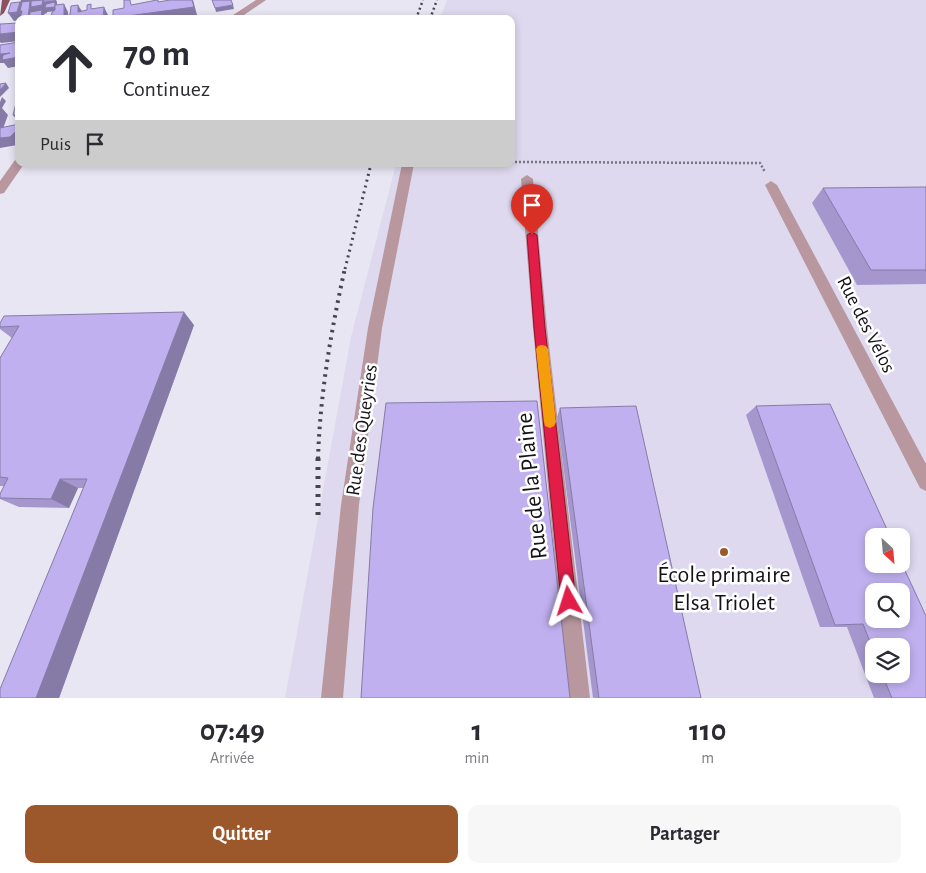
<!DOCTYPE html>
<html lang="fr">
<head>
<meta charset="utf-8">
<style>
  body { margin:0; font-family:"Alegreya Sans",sans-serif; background:#f7f7f7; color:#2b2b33; height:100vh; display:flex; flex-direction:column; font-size:19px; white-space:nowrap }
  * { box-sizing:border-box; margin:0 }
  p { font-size:16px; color:#7c7c81 }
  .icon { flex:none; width:28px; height:28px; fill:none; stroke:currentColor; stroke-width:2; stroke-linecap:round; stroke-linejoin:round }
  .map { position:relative; height:698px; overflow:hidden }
  .side { display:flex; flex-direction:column; background:#fff; flex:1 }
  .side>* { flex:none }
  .top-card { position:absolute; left:15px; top:15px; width:500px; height:152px; border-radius:10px; box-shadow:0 2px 8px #0003; background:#fff; color:#2b2b33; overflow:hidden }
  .needle { width:32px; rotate:154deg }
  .tools { position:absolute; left:865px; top:528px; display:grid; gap:10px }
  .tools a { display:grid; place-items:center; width:45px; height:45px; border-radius:10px; background:#fff; box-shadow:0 2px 8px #0003; font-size:25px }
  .pin { position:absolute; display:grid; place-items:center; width:42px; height:42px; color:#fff; margin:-51px -21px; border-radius:50% 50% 50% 0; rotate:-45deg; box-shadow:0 0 5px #0007 }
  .pin .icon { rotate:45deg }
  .me { position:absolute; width:55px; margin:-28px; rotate:354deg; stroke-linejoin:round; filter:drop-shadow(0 0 4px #0008) }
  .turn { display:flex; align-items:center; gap:18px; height:105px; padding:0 25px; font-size:22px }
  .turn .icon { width:65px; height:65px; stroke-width:2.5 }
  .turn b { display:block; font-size:35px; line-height:42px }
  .then { display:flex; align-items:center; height:48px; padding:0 25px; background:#0003; gap:10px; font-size:19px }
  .eta { display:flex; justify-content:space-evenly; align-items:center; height:85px; text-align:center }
  .eta b { font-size:30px; font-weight:700; line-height:35px }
  .cta { display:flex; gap:10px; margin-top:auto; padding:10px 25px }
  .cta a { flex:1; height:58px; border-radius:10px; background:#9c582b; color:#fff; font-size:20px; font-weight:700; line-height:58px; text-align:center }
  .cta a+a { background:#f7f7f7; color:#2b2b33 }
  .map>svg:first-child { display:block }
  .built { fill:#ded9ee; fill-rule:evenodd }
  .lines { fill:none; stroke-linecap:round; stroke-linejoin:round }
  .path { stroke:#77757e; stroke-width:2.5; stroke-dasharray:2 2; stroke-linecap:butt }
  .minor { fill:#b8979f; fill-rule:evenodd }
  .primary { fill:#8b5362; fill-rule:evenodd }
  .rail-far3 { stroke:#46454c; stroke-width:2.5; stroke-dasharray:2 3; stroke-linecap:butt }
  .rail-far2 { stroke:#46454c; stroke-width:3; stroke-dasharray:2 4; stroke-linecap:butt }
  .rail-far1 { stroke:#46454c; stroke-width:4; stroke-dasharray:2.5 5; stroke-linecap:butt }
  .rail { stroke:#46454c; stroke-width:5; stroke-dasharray:3 6; stroke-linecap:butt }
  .wall { fill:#a597ce; fill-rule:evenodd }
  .shaded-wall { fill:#867ba7 }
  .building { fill:#c0b0ef; stroke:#867ba7; fill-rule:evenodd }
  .route { fill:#e11d48; stroke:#92132f }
  .slow { fill:#f59e0b }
  .poi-dot { fill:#9c582b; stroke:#fff; stroke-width:2 }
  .labels { text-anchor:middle; stroke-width:5; stroke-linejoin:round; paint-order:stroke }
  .street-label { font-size:20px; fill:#141318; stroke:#fff }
  .near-street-label { font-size:24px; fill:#141318; stroke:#fff }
  .near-poi-label { font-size:24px; fill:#141318; stroke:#fff }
</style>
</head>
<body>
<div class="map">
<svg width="926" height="698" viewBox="0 0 926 698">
  <rect width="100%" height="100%" fill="#e9e6f4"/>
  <!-- built -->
  <path class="built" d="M447,0H926V698H285L351,337L396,164H511V19H440ZM874,536H901V564H874ZM874,591H901V619H874ZM874,646H901V674H874Z"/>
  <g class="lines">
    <!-- path -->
    <polyline class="path" points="511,162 760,163 765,172"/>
    <!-- minor -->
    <g class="minor">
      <polygon points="256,0 266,0 238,19 195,19 199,16 230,17"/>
      <polygon points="19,159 19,164 24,164 4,193 0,194 0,181 15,160"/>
      <polygon points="402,164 414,164 382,328 359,505 343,698 321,698 341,505 368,328"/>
      <polygon points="527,175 533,179 547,328 590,698 568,698 533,328 521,179"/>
      <polygon points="771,181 777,185 926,464 926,491 920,488 765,185"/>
    </g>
    <!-- primary -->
    <polygon class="primary" points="2,0 10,0 4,13 0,16"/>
    <!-- rail-far3 -->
    <g class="rail-far3">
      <polyline points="416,19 423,0"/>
      <polyline points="430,19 437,0"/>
    </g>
    <!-- rail-far2 -->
    <polyline class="rail-far2" points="345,269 371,164"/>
    <!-- rail-far1 -->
    <path class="rail-far1" d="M318,459C320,394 331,331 345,268"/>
    <!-- rail -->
    <polyline class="rail" points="318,458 318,519"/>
  </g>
  <!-- wall -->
  <g class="wall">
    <polygon points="926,187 926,284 857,285 812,203 823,188"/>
    <polygon points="0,323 194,325 59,698 0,698 84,488 78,488 69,508 19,507 0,499 0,494 4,486 0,486 0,358 12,338 0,329"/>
    <path d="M756,406L926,698H874L847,627H820L746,415ZM874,646L901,674H874Z"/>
    <polygon points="560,408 701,698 593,698 557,417"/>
  </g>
  <!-- shaded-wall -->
  <g class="shaded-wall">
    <polygon points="21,0 56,0 57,2 57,11 47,12 47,13 44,14 47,19 19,19 19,20 14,21 8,13 20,2"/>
    <polygon points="180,0 182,0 183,4 193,0 197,15 169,19 113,18"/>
    <polygon points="64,4 68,12 68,19 64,16"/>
    <polygon points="78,5 83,13 78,12"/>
    <polygon points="233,5 234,9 216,12 215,8"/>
    <polygon points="104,7 108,15 108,19 103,19"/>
    <polygon points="19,32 19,41 1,43 0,42 0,34"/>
    <polygon points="10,53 19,57 19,66 8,68 4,63 0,63 0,54"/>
    <polygon points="6,83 9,88 0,97 0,90"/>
    <polygon points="2,97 6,101 2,108 8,115 0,137 0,102"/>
    <polygon points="13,115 19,115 19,123"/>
    <polygon points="19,128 19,143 17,145 0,148 0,138"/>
    <polygon points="184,312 194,325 59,698 36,698"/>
    <polygon points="60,479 78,488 69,508 51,499"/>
  </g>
  <!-- building -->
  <g class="building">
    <polygon points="43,0 42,5 31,7 31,1"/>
    <polygon points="43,0 55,0 55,1 44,2"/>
    <polygon points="124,0 130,0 131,5 157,0 158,0 158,2 170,0 192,0 194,7 113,18 113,10 124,8"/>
    <polygon points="212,0 231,0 233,5 215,8"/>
    <polygon points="30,1 28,19 20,19 22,11 20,11 22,2"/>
    <polygon points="20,2 17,12 8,13 11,3"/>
    <polygon points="55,2 55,7 45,8 46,4"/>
    <polygon points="64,4 64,16 70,15 71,6 78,5 78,12 87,10 87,5 91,4 91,9 104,7 103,19 51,19 52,12 55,10 55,5"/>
    <polygon points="42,10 41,19 29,19 30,12"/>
    <polygon points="197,16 201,19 183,19"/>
    <polygon points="19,23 19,32 0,34 0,24"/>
    <polygon points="19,42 19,57 2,60 3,55 10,53 0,54 0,45"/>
    <polygon points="6,83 0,90 0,84"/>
    <polygon points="19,102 19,115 13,115 16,103"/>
    <polygon points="19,124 19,128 10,137 0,138 0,128"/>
    <polygon points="926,187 926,270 871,270 823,188"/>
    <polygon points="184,312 36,698 0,698 0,689 87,479 60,479 51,499 0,498 0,494 8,478 0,477 0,358 19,326 0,327 0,323 4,316"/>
    <polygon points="537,401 570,698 361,698 373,508 386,403"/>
    <path d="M830,404L890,536H874V564H901V562L926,616V698H892L882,674H901V646H874V652L863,624L835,625L756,406ZM874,591H901V619H874Z"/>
    <polygon points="636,406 701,698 599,698 560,408"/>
  </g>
  <!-- route -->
  <polygon class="route" points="532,232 537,235 545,328 576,601 574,606 569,608 564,606 561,601 534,328 527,235"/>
  <!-- slow -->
  <polygon class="slow" points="542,345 546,346 548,349 556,422 554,426 550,428 545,426 544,422 536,349 538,346"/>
  <!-- markers -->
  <circle class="poi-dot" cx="724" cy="552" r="5"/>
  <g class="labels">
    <!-- street labels -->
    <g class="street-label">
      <text transform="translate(867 324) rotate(63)" y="7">Rue des Vélos</text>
      <text transform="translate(361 430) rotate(-82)" y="7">Rue des Queyries</text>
    </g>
    <!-- near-street labels -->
    <g class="near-street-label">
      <text transform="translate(531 486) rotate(-96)" y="8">Rue de la Plaine</text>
    </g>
    <!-- near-poi labels -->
    <g class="near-poi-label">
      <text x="724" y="582">École primaire<tspan x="724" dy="28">Elsa Triolet</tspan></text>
    </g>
  </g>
</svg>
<div class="tools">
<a><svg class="needle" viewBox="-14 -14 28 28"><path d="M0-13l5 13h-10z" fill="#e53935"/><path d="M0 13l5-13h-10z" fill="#7c7c81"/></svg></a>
<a><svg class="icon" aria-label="search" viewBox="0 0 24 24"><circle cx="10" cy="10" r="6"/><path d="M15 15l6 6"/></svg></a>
<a><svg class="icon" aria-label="layers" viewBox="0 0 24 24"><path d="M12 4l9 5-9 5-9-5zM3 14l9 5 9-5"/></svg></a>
</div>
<div class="pin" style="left:532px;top:235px;background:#d93025"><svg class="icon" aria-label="arrive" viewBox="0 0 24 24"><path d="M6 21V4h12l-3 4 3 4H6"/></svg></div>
<svg class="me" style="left:569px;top:601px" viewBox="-20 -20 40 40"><path d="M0-17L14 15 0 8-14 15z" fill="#e11d48" stroke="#fff" stroke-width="4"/></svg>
<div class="top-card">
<div class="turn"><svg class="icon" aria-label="ahead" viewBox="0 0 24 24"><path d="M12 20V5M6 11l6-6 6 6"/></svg><div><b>70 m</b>Continuez</div></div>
<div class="then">Puis<svg class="icon" aria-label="arrive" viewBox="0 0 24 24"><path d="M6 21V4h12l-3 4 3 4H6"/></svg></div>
</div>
</div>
<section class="side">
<div class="eta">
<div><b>07:49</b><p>Arrivée</p></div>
<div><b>1</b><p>min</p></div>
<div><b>110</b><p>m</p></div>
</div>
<div class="cta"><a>Quitter</a><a>Partager</a></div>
</section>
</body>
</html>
